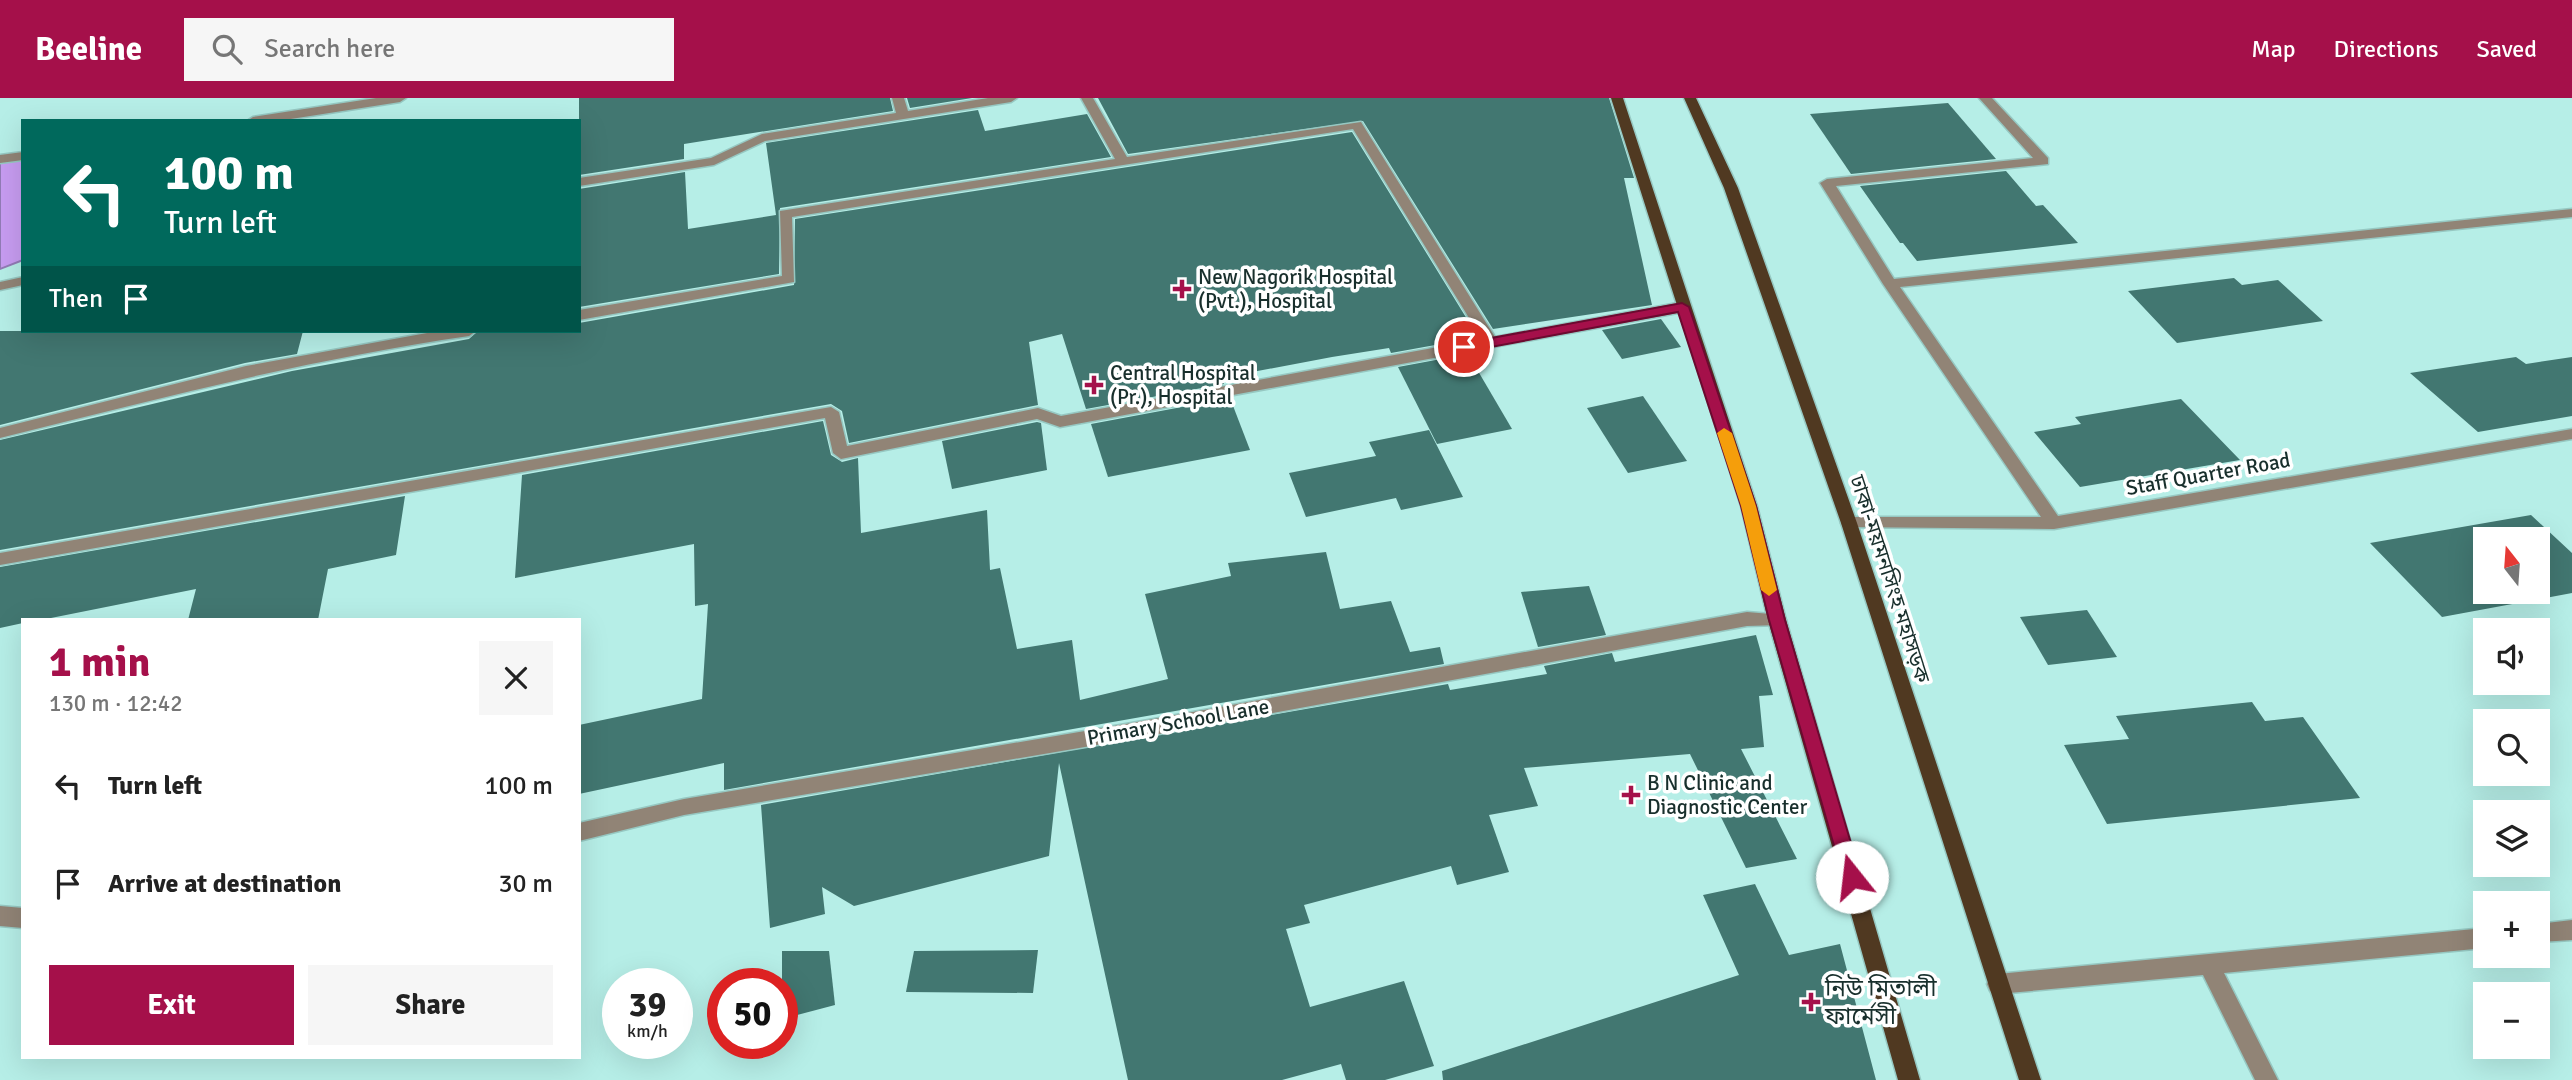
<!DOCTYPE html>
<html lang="en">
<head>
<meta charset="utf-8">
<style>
  body { margin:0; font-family:Signika,"Noto Sans Bengali",sans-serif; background:#f6f6f6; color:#222; height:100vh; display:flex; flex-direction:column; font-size:26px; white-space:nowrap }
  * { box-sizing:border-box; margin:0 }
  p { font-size:23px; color:#767676 }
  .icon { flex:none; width:38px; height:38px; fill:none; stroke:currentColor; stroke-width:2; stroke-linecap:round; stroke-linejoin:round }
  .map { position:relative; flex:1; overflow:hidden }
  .side { position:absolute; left:21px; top:520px; width:560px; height:441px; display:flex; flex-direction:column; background:#fff; border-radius:0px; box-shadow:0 7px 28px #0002 }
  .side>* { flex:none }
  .banner { position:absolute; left:21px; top:21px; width:560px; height:214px; border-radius:0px; box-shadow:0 7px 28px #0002; background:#00695c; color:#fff; overflow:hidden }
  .needle { width:46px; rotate:343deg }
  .controls { position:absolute; left:2473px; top:429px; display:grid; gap:14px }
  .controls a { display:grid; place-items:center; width:77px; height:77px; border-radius:0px; background:#fff; box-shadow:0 7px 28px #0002; font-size:35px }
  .speed { position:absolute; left:602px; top:870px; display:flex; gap:14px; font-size:35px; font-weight:700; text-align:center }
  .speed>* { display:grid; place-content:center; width:91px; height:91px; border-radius:50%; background:#fff; box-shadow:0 7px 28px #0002; line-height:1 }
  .speed small { font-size:18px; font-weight:400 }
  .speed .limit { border:10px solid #d22; background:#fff; color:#111 }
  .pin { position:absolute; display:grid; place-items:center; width:60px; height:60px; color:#fff; margin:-30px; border:4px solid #fff; border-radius:50%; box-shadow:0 2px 7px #0007 }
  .me { position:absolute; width:77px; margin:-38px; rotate:344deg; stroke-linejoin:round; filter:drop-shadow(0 0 5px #0008) }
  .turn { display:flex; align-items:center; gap:24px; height:147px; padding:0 28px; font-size:32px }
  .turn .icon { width:91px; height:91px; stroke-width:2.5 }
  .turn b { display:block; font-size:49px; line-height:60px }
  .then { display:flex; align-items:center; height:66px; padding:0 28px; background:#0003; gap:14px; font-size:26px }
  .round { display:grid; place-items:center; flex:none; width:74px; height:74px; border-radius:0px; background:#f6f6f6 }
  .summary { display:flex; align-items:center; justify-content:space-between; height:119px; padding:0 28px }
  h1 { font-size:42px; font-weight:700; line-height:52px; color:#a5104a }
  .button { display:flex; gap:14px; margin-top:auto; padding:14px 28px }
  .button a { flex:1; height:80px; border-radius:0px; background:#a5104a; color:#fff; font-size:28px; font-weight:700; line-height:80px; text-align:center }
  .button a+a { background:#f6f6f6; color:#222 }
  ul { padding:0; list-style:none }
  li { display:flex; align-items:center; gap:21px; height:98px; padding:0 28px }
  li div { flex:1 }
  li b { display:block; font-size:26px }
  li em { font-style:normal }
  header { display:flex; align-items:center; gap:42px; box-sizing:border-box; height:98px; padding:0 35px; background:#a5104a; color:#fff }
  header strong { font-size:33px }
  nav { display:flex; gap:38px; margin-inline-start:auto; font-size:24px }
  .search { width:490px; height:63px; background:#f6f6f6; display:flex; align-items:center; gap:18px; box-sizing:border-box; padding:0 24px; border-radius:0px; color:#767676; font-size:26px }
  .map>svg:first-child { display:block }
  .water { fill:#c79cf1; stroke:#927bb6; stroke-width:2 }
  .building { fill:#427771; fill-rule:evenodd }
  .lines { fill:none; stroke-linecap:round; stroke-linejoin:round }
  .minor-casing { stroke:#96c8c2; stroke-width:3 }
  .major-casing { stroke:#96c8c2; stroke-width:3 }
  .minor { fill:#918476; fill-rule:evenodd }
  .major { fill:#503921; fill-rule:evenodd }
  .route { fill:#a5104a; stroke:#6b0a30; stroke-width:2 }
  .slow { fill:#f59e0b }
  .poi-dot { fill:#a5104a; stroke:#fff; stroke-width:2.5 }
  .labels { text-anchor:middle; stroke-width:7; stroke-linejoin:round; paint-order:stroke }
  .poi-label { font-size:21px; fill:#182f2c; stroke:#fff; text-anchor:start }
  .street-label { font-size:21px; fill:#182f2c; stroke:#fff }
  .near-poi-label { font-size:24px; fill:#182f2c; stroke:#fff; text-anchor:start }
</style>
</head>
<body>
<header>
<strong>Beeline</strong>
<div class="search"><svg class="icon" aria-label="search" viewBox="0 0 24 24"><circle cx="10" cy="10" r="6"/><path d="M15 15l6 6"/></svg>Search here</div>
<nav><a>Map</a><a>Directions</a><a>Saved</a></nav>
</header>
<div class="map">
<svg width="2572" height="982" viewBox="0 0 2572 982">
  <rect width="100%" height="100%" fill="#b6eee7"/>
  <!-- water -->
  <polygon class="water" points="23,61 23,162 0,171 0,64"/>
  <!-- building -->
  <g class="building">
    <polygon points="579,0 890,0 893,13 684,46 684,61 579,77"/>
    <polygon points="907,0 972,0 910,10"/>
    <polygon points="1098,0 1609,0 1634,80 1624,80 1652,207 1493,231 1363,23 1128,56"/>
    <polygon points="1948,5 1996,61 1851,76 1810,16"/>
    <polygon points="978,12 985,33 1087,16 1111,59 780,110 779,176 579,209 579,91 685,74 688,131 776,117 766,45"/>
    <polygon points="1352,34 1475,234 1460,236 1463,242 1391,255 1389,250 1332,259 1247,275 1248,278 1223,283 1224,286 1086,311 1062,236 1029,244 1038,307 849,345 842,313 831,306 0,452 0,342 292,273 469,241 478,233 579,233 579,225 794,187 795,121"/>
    <polygon points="2006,73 2036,108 2043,107 2078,145 1917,163 1903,145 1900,145 1860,88"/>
    <polygon points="2234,180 2242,187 2278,182 2323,223 2177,245 2128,193"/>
    <polygon points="1661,221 1681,249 1622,261 1602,232"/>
    <polygon points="0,233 303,233 297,256 245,265 0,327"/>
    <polygon points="1468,256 1512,331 1437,346 1398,269"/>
    <polygon points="2516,259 2526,266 2572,259 2572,318 2478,334 2410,275"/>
    <polygon points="1643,298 1687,363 1628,375 1587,310"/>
    <polygon points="1230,300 1250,352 1108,379 1091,326"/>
    <polygon points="2181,301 2240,362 2080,389 2034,334 2081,326 2075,319"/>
    <polygon points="823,323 831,357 842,364 858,360 861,435 987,412 990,472 1000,470 1017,551 1072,542 1080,602 1168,581 1145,496 1231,478 1228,465 1326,454 1340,511 1391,503 1410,554 1440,549 1444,566 724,692 724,665 579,696 579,627 702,601 708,506 695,508 694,446 515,480 522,377"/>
    <polygon points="1037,324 1041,325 1047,372 952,391 942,343"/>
    <polygon points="1429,332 1463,399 1401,412 1396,400 1306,419 1289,375 1376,358 1369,344"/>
    <polygon points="405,398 396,457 328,471 318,522 188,522 196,491 41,522 23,522 23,525 0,530 0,469"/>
    <path d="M2531,417L2572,455V495L2442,519L2370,445ZM2485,441H2538V494H2485Z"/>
    <polygon points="1589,488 1606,537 1538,549 1521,494"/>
    <polygon points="2087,512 2117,559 2048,567 2020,519"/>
    <polygon points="1756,537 1773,597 1759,598 1764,649 1741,651 1797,761 1746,770 1690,656 1524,670 1538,708 1489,717 1509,774 1457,787 1451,768 1304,807 1310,825 1286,831 1310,909 1404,883 1434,968 1385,982 1346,982 1341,966 1282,982 1128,982 1059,665 1049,758 854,808 822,789 825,816 770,830 761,707 1448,586 1450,592 1547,576 1544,568 1612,555 1615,564"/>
    <polygon points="2252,604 2265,623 2303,619 2360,700 2107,726 2064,647 2129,641 2116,618"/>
    <polygon points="1755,786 1789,857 1840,846 1876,982 1443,982 1442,973 1739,877 1703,797"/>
    <polygon points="1038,852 1033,895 906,894 914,853"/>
    <polygon points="782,853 829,853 835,907 782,921"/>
  </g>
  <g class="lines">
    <defs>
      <g id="minor">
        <polygon points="376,0 406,0 400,4 278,23 247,23 253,19"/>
        <polygon points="892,0 904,0 908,13 988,0 1017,0 1011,4 765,43 714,67 579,88 579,80 711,60 762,36 896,15"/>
        <polygon points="1081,0 1093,0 1127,59 1361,24 1495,239 1683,204 1690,209 1683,214 1060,329 1037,321 841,361 833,355 825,320 0,467 0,455 831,309 839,314 847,348 1038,310 1061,318 1482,241 1353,31 792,119 794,184 579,222 579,212 782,178 780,113 1115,61"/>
        <polygon points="1979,0 1992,0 2048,60 2048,66 1836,88 1894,181 2572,111 2572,119 1900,189 2058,418 2572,331 2572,341 2054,431 1843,429 1841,425 1843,421 1849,419 2041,419 1883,186 1820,85 1827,81 2033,60"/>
        <polygon points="23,54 23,62 0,65 0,57"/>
        <polygon points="23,179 23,187 0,192 0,184"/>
        <path d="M438,233H476L469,238C310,261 156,301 0,340V330L246,268Z"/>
        <polygon points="1747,514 1783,517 1786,522 1783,527 1747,528 1126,642 684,717 579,743 579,725 684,701 1126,626"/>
        <polygon points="0,808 23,810 23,830 0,828"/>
        <polygon points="2572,822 2572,842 2538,844 2538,826"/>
        <polygon points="2485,830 2485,850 2224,875 2278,982 2255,982 2203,877 1998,896 1990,893 1987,886 1990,879 1998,876"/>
      </g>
      <g id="major">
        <polygon points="1611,0 1623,0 1757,408 1786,522 1920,982 1898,982 1768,522 1741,408"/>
        <polygon points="1684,0 1696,0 1738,90 1857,425 2041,982 2019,982 1841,425 1724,90"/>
      </g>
    </defs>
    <!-- minor casing -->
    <use href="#minor" class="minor-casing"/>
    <!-- major casing -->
    <use href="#major" class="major-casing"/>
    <!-- minor -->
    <use href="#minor" class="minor"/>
    <!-- major -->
    <use href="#major" class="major"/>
  </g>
  <!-- route -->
  <polygon class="route" points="1682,205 1689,209 1756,408 1785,522 1861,779 1859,785 1852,787 1845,785 1843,779 1769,522 1741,408 1678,214 1464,254 1457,249 1464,245"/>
  <!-- slow -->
  <polygon class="slow" points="1724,330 1732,335 1756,408 1777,492 1769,498 1761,492 1741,408 1717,335"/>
  <!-- markers -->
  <g class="poi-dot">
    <path d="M1178.5 180.5h7v7h7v7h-7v7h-7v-7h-7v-7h7z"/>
    <path d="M1090.5 276.5h7v7h7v7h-7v7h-7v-7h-7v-7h7z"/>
    <path d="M1627.5 686.5h7v7h7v7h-7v7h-7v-7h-7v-7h7z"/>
    <path d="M1807.5 893.5h7v7h7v7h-7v7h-7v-7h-7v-7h7z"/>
  </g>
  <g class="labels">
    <!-- poi labels -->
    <g class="poi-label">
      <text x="1198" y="186">New Nagorik Hospital<tspan x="1198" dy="24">(Pvt.), Hospital</tspan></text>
      <text x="1110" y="282">Central Hospital<tspan x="1110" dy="24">(Pr.), Hospital</tspan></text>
      <text x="1647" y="692">B N Clinic and<tspan x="1647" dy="24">Diagnostic Center</tspan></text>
    </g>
    <!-- street labels -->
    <g class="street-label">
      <text transform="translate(2208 376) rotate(-10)" y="7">Staff Quarter Road</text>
      <text transform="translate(1890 481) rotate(72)" y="7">ঢাকা-ময়মনসিংহ মহাসড়ক</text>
      <text transform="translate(1178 624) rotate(-10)" y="7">Primary School Lane</text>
    </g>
    <!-- near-poi labels -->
    <g class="near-poi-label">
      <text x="1825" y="898">নিউ মিতালী<tspan x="1825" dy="28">ফার্মেসী</tspan></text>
    </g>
  </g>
</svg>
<div class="controls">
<a><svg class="needle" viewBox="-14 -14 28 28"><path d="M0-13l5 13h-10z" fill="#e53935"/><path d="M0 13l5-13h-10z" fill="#767676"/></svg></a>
<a><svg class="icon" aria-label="sound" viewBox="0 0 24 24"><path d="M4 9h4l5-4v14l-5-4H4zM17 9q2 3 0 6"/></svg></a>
<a><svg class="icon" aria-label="search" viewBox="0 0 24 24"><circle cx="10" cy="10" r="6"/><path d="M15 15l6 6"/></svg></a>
<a><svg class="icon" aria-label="layers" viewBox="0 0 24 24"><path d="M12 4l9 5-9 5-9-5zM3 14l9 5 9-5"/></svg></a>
<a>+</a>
<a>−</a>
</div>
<div class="speed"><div>39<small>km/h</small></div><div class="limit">50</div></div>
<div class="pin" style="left:1464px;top:249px;background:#d93025"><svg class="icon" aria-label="arrive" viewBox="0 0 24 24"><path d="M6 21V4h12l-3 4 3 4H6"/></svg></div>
<svg class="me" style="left:1852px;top:779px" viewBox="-20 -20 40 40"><circle r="19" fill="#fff"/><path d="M0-13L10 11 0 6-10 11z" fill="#a5104a"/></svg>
<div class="banner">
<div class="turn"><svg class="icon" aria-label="left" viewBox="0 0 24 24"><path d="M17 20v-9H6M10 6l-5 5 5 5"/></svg><div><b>100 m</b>Turn left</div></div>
<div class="then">Then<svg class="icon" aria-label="arrive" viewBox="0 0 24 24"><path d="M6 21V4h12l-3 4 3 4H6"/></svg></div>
</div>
<section class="side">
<div class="summary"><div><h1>1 min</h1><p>130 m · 12:42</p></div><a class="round"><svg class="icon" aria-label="close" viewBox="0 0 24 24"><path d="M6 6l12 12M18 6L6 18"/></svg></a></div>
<ul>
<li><svg class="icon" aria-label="left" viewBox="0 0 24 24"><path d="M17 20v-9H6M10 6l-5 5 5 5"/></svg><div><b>Turn left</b></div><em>100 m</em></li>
<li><svg class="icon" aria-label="arrive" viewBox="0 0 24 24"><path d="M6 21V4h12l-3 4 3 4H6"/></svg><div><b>Arrive at destination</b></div><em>30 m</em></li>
</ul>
<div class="button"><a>Exit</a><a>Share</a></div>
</section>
</div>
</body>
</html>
